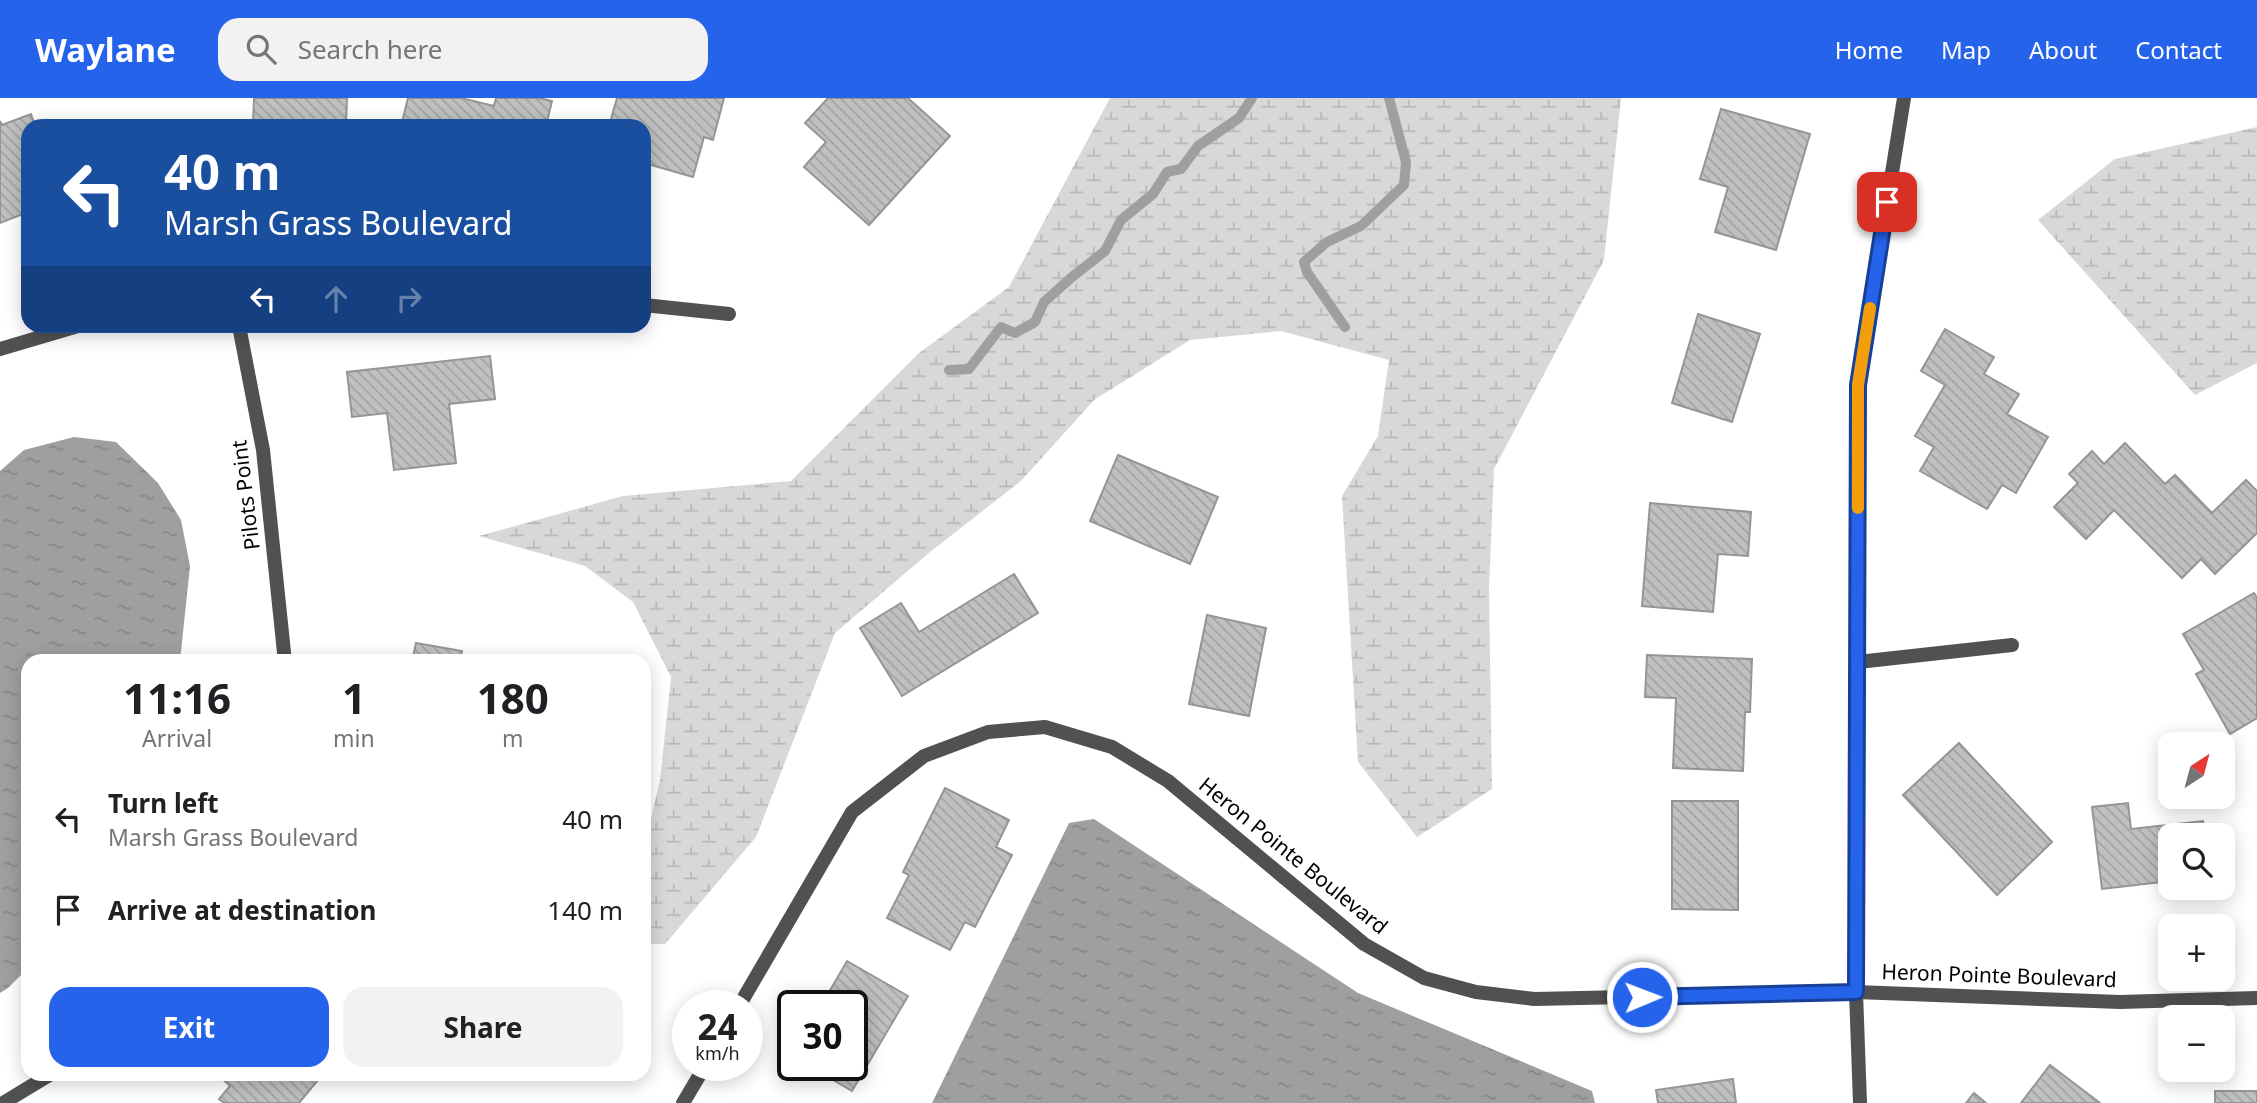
<!DOCTYPE html>
<html lang="en">
<head>
<meta charset="utf-8">
<style>
  body { margin:0; font-family:"Noto Sans",sans-serif; background:#f2f2f2; color:#202124; height:100vh; display:flex; flex-direction:column; font-size:26px; white-space:nowrap }
  * { box-sizing:border-box; margin:0 }
  p { font-size:23px; color:#757577 }
  .icon { flex:none; width:38px; height:38px; fill:none; stroke:currentColor; stroke-width:2; stroke-linecap:round; stroke-linejoin:round }
  .map { position:relative; flex:1; overflow:hidden }
  .side { position:absolute; left:21px; top:556px; width:630px; height:427px; display:flex; flex-direction:column; background:#fff; border-radius:21px; box-shadow:0 4px 18px #0003 }
  .side>* { flex:none }
  .guide { position:absolute; left:21px; top:21px; width:630px; height:214px; border-radius:21px; box-shadow:0 4px 18px #0003; background:#1a4fa0; color:#fff; overflow:hidden }
  .needle { width:46px; rotate:36deg }
  .fabs { position:absolute; left:2158px; top:634px; display:grid; gap:14px }
  .fabs a { display:grid; place-items:center; width:77px; height:77px; border-radius:14px; background:#fff; box-shadow:0 4px 18px #0003; font-size:35px }
  .speed { position:absolute; left:672px; top:892px; display:flex; gap:14px; font-size:35px; font-weight:700; text-align:center }
  .speed>* { display:grid; place-content:center; width:91px; height:91px; border-radius:50%; background:#fff; box-shadow:0 4px 18px #0003; line-height:1 }
  .speed small { font-size:18px; font-weight:400 }
  .speed .limit { border:4px solid #111; border-radius:10px; background:#fff; color:#111 }
  .pin { position:absolute; display:grid; place-items:center; width:60px; height:60px; color:#fff; margin:-30px; border-radius:14px; box-shadow:0 4px 10px #0006 }
  .me { position:absolute; width:77px; margin:-38px; rotate:89deg; stroke-linejoin:round; filter:drop-shadow(0 0 5px #0008) }
  .turn { display:flex; align-items:center; gap:24px; height:147px; padding:0 28px; font-size:32px }
  .turn .icon { width:91px; height:91px; stroke-width:2.5 }
  .turn b { display:block; font-size:49px; line-height:60px }
  .lanes { display:flex; align-items:center; height:66px; padding:0 28px; background:#0003; justify-content:center; gap:35px; direction:ltr }
  .lanes .off { opacity:.35 }
  .eta { display:flex; justify-content:space-evenly; align-items:center; height:119px; text-align:center }
  .eta b { font-size:42px; font-weight:700; line-height:49px }
  .primary-button { display:flex; gap:14px; margin-top:auto; padding:14px 28px }
  .primary-button a { flex:1; height:80px; border-radius:21px; background:#2563eb; color:#fff; font-size:28px; font-weight:700; line-height:80px; text-align:center }
  .primary-button a+a { background:#f2f2f2; color:#202124 }
  ul { padding:0; list-style:none }
  li { display:flex; align-items:center; gap:21px; height:91px; padding:0 28px }
  li div { flex:1 }
  li b { display:block; font-size:26px }
  li em { font-style:normal }
  header { display:flex; align-items:center; gap:42px; box-sizing:border-box; height:98px; padding:0 35px; background:#2563eb; color:#fff }
  header strong { font-size:33px }
  nav { display:flex; gap:38px; margin-inline-start:auto; font-size:24px }
  .search { width:490px; height:63px; background:#f2f2f2; display:flex; align-items:center; gap:18px; box-sizing:border-box; padding:0 24px; border-radius:21px; color:#757577; font-size:26px }
  .map>svg:first-child { display:block }
  .wetland { fill:url(#wetland-marsh) }
  .water { fill:url(#water-ripples) }
  .lines { fill:none; stroke-linecap:round; stroke-linejoin:round }
  .stream { stroke:#9f9f9f; stroke-width:10 }
  .building { fill:url(#building-back-hatch); stroke:#959595; stroke-width:2 }
  .street { stroke:#515151; stroke-width:14 }
  .route-casing { stroke:#184099; stroke-width:18 }
  .route { stroke:#2563eb; stroke-width:12 }
  .slow { stroke:#f59e0b; stroke-width:12 }
  .labels { text-anchor:middle; stroke-width:6; stroke-linejoin:round; paint-order:stroke }
  .street-label { font-size:21px; fill:#000; stroke:#fff }
</style>
</head>
<body>
<header>
<strong>Waylane</strong>
<div class="search"><svg class="icon" aria-label="search" viewBox="0 0 24 24"><circle cx="10" cy="10" r="6"/><path d="M15 15l6 6"/></svg>Search here</div>
<nav><a>Home</a><a>Map</a><a>About</a><a>Contact</a></nav>
</header>
<div class="map">
<svg width="2257" height="1005" viewBox="0 0 2257 1005">
  <defs>
    <pattern id="wetland-marsh" width="20" height="14" patternUnits="userSpaceOnUse" patternTransform="scale(1.75)"><rect width="20" height="14" fill="#d8d8d8"/><path d="M1 5h8M5 5V1M11 12h8M15 12V8" fill="none" stroke="#b8b8b8"/></pattern>
    <pattern id="water-ripples" width="26" height="14" patternUnits="userSpaceOnUse" patternTransform="scale(1.75)"><rect width="26" height="14" fill="#9f9f9f"/><path d="M2 4q2-2 4 0t4 0M15 11q2-2 4 0t4 0" fill="none" stroke="#878787"/></pattern>
    <pattern id="building-back-hatch" width="6" height="6" patternUnits="userSpaceOnUse" patternTransform="scale(1.75)"><rect width="6" height="6" fill="#c0c0c0"/><path d="M-1 5l2 2M0 0l6 6M5-1l2 2" fill="none" stroke="#a3a3a3"/></pattern>
  </defs>
  <rect width="100%" height="100%" fill="#fff"/>
  <!-- wetland -->
  <g class="wetland">
    <polygon points="1110,0 1621,0 1604,162 1494,371 1489,490 1492,691 1417,739 1358,664 1342,398 1378,338 1389,262 1281,233 1190,242 1094,302 1021,383 930,454 835,535 756,739 665,846 644,846 644,750 660,682 671,579 633,504 585,468 479,438 623,398 791,383 919,255 1009,189"/>
    <polygon points="2257,29 2257,265 2195,297 2038,122 2115,61"/>
  </g>
  <!-- water -->
  <g class="water">
    <polygon points="74,339 116,344 158,385 181,422 190,468 180,563 28,564 28,870 8,890 0,895 0,373 24,352"/>
    <polygon points="1094,721 1358,895 1592,993 1595,1005 932,1005 1069,725"/>
  </g>
  <g class="lines">
    <!-- stream -->
    <g class="stream">
      <polyline points="1345,229 1307,174 1304,164 1327,144 1361,128 1404,87 1406,64 1389,0"/>
      <polyline points="949,272 969,271 1001,229 1015,235 1035,224 1044,204 1072,179 1105,153 1121,122 1153,96 1167,74 1181,71 1198,48 1239,20 1252,0"/>
    </g>
  </g>
  <!-- building -->
  <g class="building">
    <polygon points="254,0 347,0 346,28 253,28"/>
    <polygon points="408,0 461,0 494,8 496,0 539,0 552,3 546,28 401,28"/>
    <polygon points="617,0 724,0 713,42 704,39 693,79 644,65 644,28 609,28"/>
    <polygon points="828,0 908,0 950,38 869,127 804,69 826,44 805,25"/>
    <polygon points="1721,11 1810,36 1776,152 1715,134 1728,89 1700,81"/>
    <polygon points="31,16 35,28 28,28 28,114 0,125 0,23 2,27"/>
    <polygon points="1698,216 1760,236 1732,324 1672,305"/>
    <polygon points="1945,231 1994,259 1984,276 2019,296 2007,316 2048,339 2016,395 2002,387 1987,411 1920,373 1934,349 1915,338 1945,287 1921,273"/>
    <polygon points="490,258 495,301 449,306 456,365 394,372 387,315 352,319 347,274"/>
    <polygon points="2125,345 2165,386 2175,377 2212,415 2246,382 2257,393 2257,435 2215,476 2201,461 2182,480 2114,412 2086,441 2054,409 2078,385 2069,376 2092,353 2104,366"/>
    <polygon points="1118,357 1218,399 1190,466 1090,423"/>
    <polygon points="1650,405 1751,414 1748,458 1718,456 1713,514 1642,508"/>
    <polygon points="1014,476 1038,515 902,598 860,530 901,505 919,534"/>
    <polygon points="2254,495 2257,500 2257,620 2230,636 2196,576 2204,572 2183,536"/>
    <polygon points="1207,517 1266,530 1249,618 1189,606"/>
    <polygon points="416,545 462,553 460,564 412,564"/>
    <polygon points="1647,557 1752,561 1750,614 1745,614 1743,673 1673,670 1676,600 1645,599"/>
    <polygon points="1959,645 2052,744 1997,797 1903,697"/>
    <polygon points="945,690 1009,722 996,749 1012,757 975,829 965,824 950,852 887,820 909,777 903,774"/>
    <polygon points="1672,703 1738,703 1738,812 1672,811"/>
    <polygon points="2128,705 2131,731 2203,723 2205,737 2170,737 2170,783 2102,791 2092,709"/>
    <polygon points="847,863 908,898 852,993 809,968 852,968 852,908 821,908"/>
    <polygon points="2050,967 2100,1005 2021,1005"/>
    <polygon points="217,976 323,976 299,1005 224,1005 219,1001 230,988"/>
    <polygon points="1733,981 1736,1005 1658,1005 1656,992"/>
    <rect x="2215" y="993" width="42" height="12"/>
    <polygon points="1974,995 1986,1005 1966,1005"/>
  </g>
  <g class="lines">
    <!-- street -->
    <g class="street">
      <polyline points="644,207 729,216"/>
      <polyline points="239,228 263,352 285,564"/>
      <polyline points="0,251 78,228"/>
      <polyline points="1858,564 2012,547"/>
      <polyline points="739,908 852,714 924,658 988,634 1045,629 1112,649 1168,683 1364,846 1424,880 1476,894 1534,901 1856,894 2120,904 2257,900"/>
      <polyline points="3,1005 51,976"/>
      <polyline points="683,1005 705,968"/>
      <polyline points="1860,1005 1856,894 1858,287 1904,0"/>
    </g>
  </g>
  <g class="lines">
    <defs>
      <polyline id="route" points="1642,899 1856,894 1858,287 1887,104"/>
    </defs>
    <!-- route casing -->
    <use href="#route" class="route-casing"/>
    <!-- route -->
    <use href="#route" class="route"/>
    <!-- slow -->
    <polyline class="slow" points="1858,410 1858,287 1870,210"/>
  </g>
  <g class="labels">
    <!-- street labels -->
    <g class="street-label">
      <text transform="translate(246 397) rotate(-97)" y="7">Pilots Point</text>
      <text transform="translate(1293 758) rotate(39)" y="7">Heron Pointe Boulevard</text>
      <text transform="translate(1999 878) rotate(2)" y="7">Heron Pointe Boulevard</text>
    </g>
  </g>
</svg>
<div class="fabs">
<a><svg class="needle" viewBox="-14 -14 28 28"><path d="M0-13l5 13h-10z" fill="#e53935"/><path d="M0 13l5-13h-10z" fill="#757577"/></svg></a>
<a><svg class="icon" aria-label="search" viewBox="0 0 24 24"><circle cx="10" cy="10" r="6"/><path d="M15 15l6 6"/></svg></a>
<a>+</a>
<a>−</a>
</div>
<div class="speed"><div>24<small>km/h</small></div><div class="limit">30</div></div>
<div class="pin" style="left:1887px;top:104px;background:#d93025"><svg class="icon" aria-label="arrive" viewBox="0 0 24 24"><path d="M6 21V4h12l-3 4 3 4H6"/></svg></div>
<svg class="me" style="left:1642px;top:899px" viewBox="-20 -20 40 40"><circle r="17" fill="#2563eb" stroke="#fff" stroke-width="3"/><path d="M0-11L8 9 0 5-8 9z" fill="#fff"/></svg>
<div class="guide">
<div class="turn"><svg class="icon" aria-label="left" viewBox="0 0 24 24"><path d="M17 20v-9H6M10 6l-5 5 5 5"/></svg><div><b>40 m</b>Marsh Grass Boulevard</div></div>
<div class="lanes"><svg class="icon" aria-label="left" viewBox="0 0 24 24"><path d="M17 20v-9H6M10 6l-5 5 5 5"/></svg><svg class="icon off" aria-label="ahead" viewBox="0 0 24 24"><path d="M12 20V5M6 11l6-6 6 6"/></svg><svg class="icon off" aria-label="right" viewBox="0 0 24 24"><path d="M7 20v-9h11M14 6l5 5-5 5"/></svg></div>
</div>
<section class="side">
<div class="eta">
<div><b>11:16</b><p>Arrival</p></div>
<div><b>1</b><p>min</p></div>
<div><b>180</b><p>m</p></div>
</div>
<ul>
<li><svg class="icon" aria-label="left" viewBox="0 0 24 24"><path d="M17 20v-9H6M10 6l-5 5 5 5"/></svg><div><b>Turn left</b><p>Marsh Grass Boulevard</p></div><em>40 m</em></li>
<li><svg class="icon" aria-label="arrive" viewBox="0 0 24 24"><path d="M6 21V4h12l-3 4 3 4H6"/></svg><div><b>Arrive at destination</b></div><em>140 m</em></li>
</ul>
<div class="primary-button"><a>Exit</a><a>Share</a></div>
</section>
</div>
</body>
</html>
